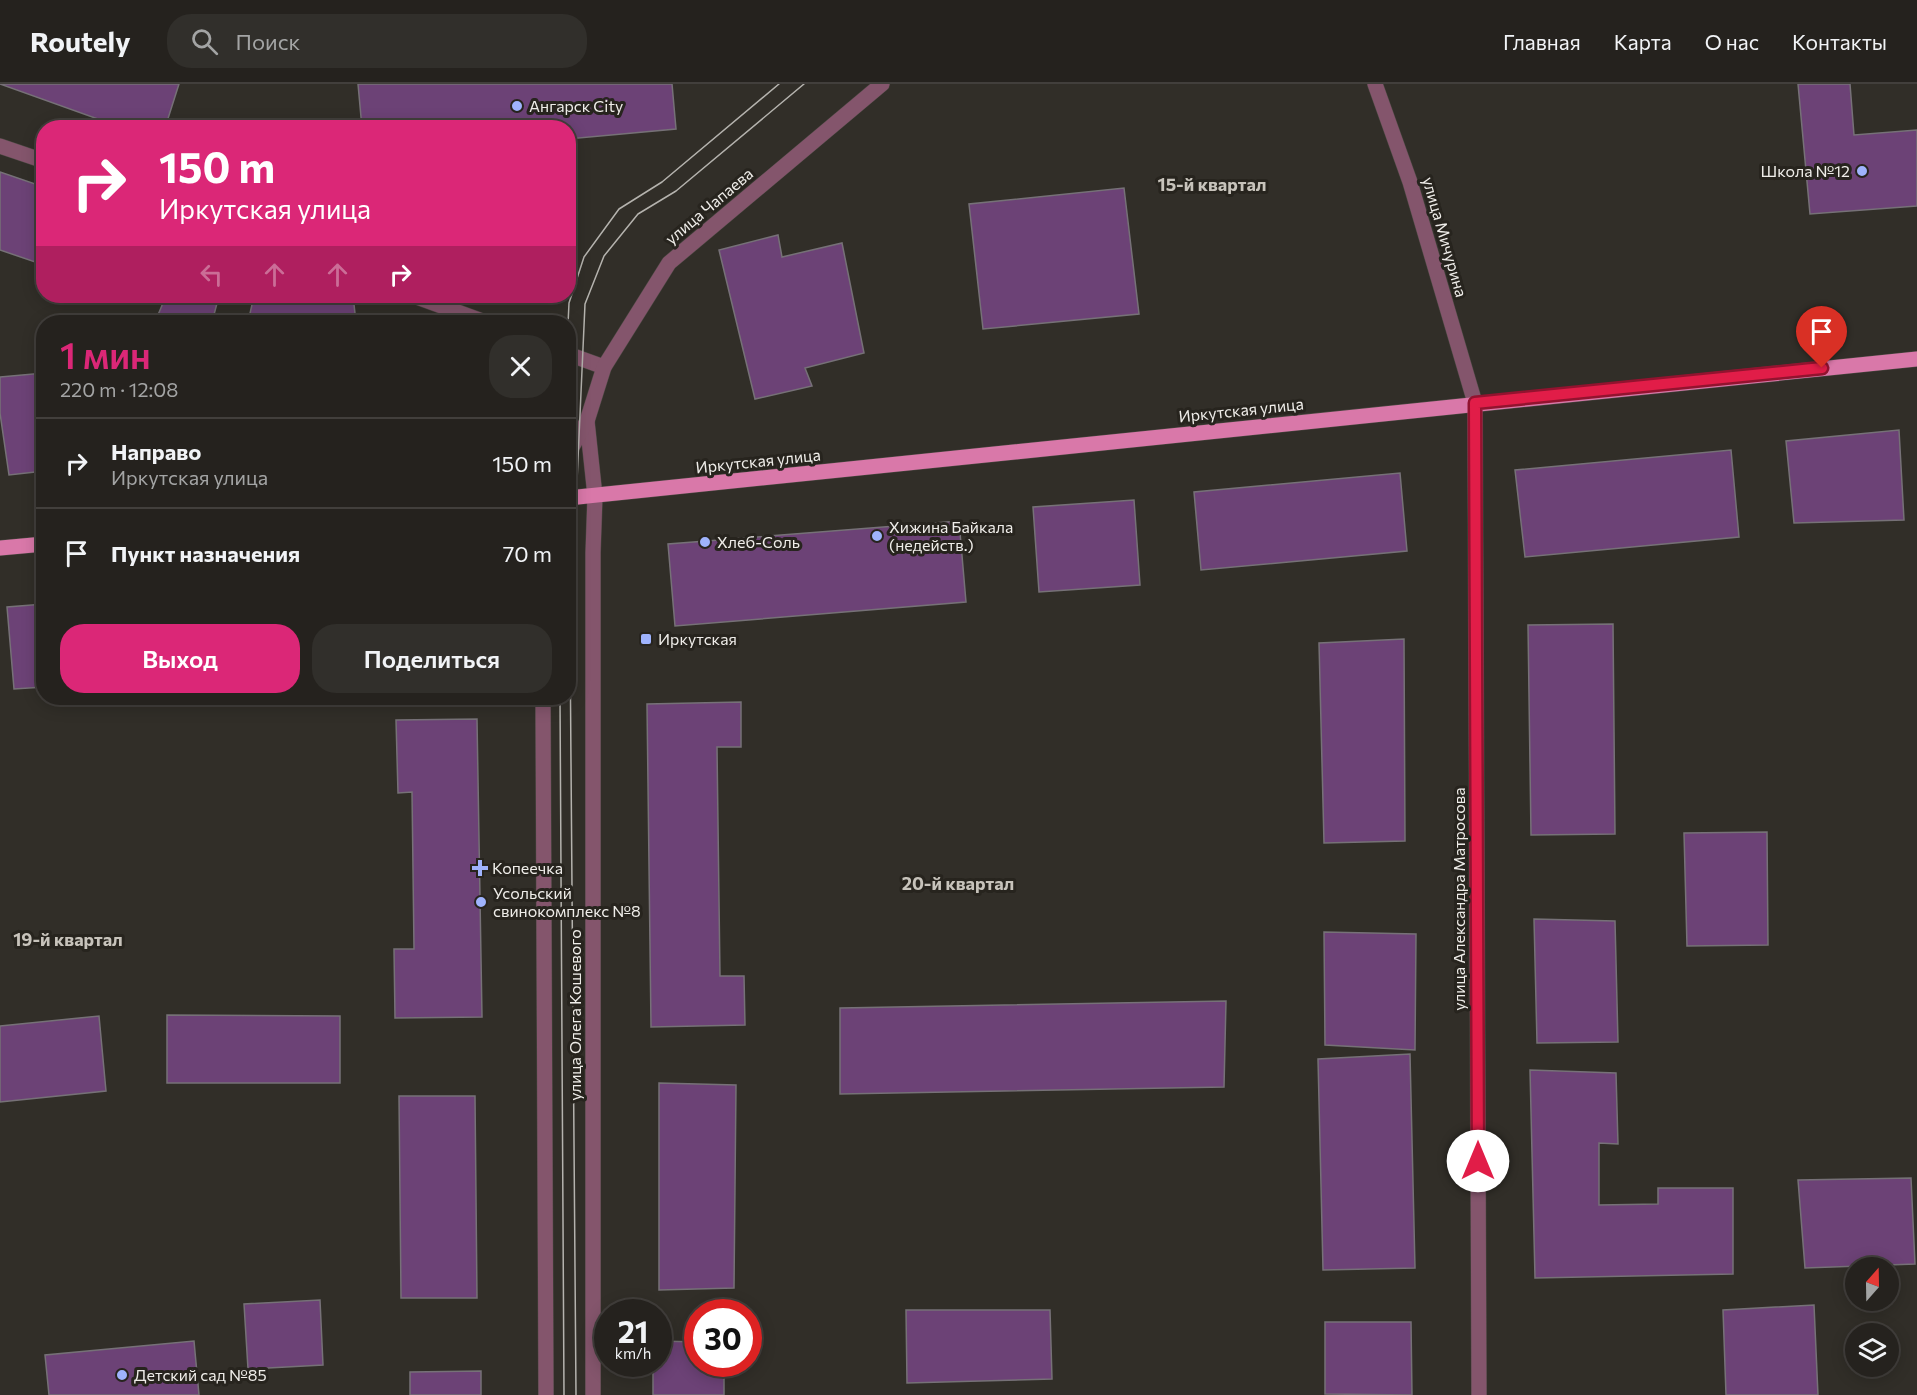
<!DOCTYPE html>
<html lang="ru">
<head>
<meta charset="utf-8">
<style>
  body { margin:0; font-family:Commissioner,sans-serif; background:#312f2b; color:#f1f3f6; height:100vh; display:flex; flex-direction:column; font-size:22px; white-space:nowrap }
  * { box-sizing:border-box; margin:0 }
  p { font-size:20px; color:#a3a4a4 }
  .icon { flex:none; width:33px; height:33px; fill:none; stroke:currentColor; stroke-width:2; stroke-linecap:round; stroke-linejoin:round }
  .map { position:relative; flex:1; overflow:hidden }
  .drawer { position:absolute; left:36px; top:231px; width:540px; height:390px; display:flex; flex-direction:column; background:#25221e; border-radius:24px; box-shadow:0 3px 15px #0003,0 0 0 2px #423f3c }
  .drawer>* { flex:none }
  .top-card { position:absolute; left:36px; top:36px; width:540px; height:183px; border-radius:24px; box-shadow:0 3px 15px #0003,0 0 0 2px #423f3c; background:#db2777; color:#fff; overflow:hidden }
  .needle { width:39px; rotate:20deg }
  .buttons { position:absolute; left:1845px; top:1173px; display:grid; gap:12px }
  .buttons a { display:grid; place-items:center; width:54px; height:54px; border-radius:50%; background:#25221e; box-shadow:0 3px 15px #0003,0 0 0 2px #423f3c; font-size:30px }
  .speed { position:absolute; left:594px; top:1215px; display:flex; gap:12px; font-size:30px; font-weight:700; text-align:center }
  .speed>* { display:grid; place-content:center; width:78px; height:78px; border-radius:50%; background:#25221e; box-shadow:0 3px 15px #0003,0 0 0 2px #423f3c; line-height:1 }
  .speed small { font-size:15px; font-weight:400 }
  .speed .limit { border:9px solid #d22; background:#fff; color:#111 }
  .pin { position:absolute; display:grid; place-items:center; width:51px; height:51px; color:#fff; margin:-62px -26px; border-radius:50% 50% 50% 0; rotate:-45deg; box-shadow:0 0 6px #0007 }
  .pin .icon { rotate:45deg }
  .me { position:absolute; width:66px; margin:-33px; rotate:0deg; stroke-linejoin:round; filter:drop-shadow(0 0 4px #0008) }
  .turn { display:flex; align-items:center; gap:21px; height:126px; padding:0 24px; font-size:27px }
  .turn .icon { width:78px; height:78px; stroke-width:2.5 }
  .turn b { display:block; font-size:42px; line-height:51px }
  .lanes { display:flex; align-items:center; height:57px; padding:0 24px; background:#0003; justify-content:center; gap:30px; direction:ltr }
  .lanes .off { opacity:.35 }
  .round { display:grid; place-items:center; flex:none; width:63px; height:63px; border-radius:24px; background:#312f2b }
  .head { display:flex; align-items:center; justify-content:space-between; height:102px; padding:0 24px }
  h1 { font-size:36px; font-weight:600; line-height:45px; color:#db2777 }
  .action { display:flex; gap:12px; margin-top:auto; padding:12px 24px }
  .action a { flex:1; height:69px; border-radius:24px; background:#db2777; color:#fff; font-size:24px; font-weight:600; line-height:69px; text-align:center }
  .action a+a { background:#312f2b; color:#f1f3f6 }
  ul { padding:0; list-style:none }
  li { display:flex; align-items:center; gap:18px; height:90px; padding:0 24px; border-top:2px solid #423f3c }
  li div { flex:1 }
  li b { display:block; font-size:22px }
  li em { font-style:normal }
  header { display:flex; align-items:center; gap:36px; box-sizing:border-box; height:84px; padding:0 30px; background:#25221e; border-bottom:2px solid #423f3c }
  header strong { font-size:28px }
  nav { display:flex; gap:33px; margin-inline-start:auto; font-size:21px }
  .search { width:420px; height:54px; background:#312f2b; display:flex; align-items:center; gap:15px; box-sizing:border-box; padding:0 21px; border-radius:24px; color:#a3a4a4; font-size:22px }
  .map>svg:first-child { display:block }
  .building { fill:#6c4276; stroke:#767177; stroke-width:1.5 }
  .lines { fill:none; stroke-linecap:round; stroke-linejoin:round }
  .street-casing { stroke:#4c4943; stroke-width:16 }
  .primary-casing { stroke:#4c4943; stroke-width:16 }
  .street { stroke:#84556c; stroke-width:15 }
  .primary { stroke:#d978a9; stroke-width:15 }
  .tram { stroke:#b5b3ae; stroke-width:1.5 }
  .route-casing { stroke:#92132f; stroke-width:15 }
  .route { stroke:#e11d48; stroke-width:10 }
  .poi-dot { fill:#9fb3fd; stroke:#27241e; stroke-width:2 }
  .labels { text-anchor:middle; stroke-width:6; stroke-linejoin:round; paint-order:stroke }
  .poi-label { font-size:16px; fill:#efede9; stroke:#27241e; text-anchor:start }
  .street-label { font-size:16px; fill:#efede9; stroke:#27241e }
  .neighbourhood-label { font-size:18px; font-weight:bold; fill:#c7c3bb; stroke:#27241e }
</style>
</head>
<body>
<header>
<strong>Routely</strong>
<div class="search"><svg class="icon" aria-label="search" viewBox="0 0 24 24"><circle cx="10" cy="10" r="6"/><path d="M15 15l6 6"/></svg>Поиск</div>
<nav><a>Главная</a><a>Карта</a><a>О нас</a><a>Контакты</a></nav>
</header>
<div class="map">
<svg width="1917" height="1311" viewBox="0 0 1917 1311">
  <rect width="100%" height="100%" fill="#312e28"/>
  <!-- building -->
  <g class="building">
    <polygon points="0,0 179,0 165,44 123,44"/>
    <polygon points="358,0 672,0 676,45 568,55 568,44 362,44"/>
    <polygon points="1798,0 1850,0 1854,51 1917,46 1917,122 1810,130"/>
    <polygon points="0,88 44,103 44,181 0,166"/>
    <polygon points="1124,104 1139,230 983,245 969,120"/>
    <polygon points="778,151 782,173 842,159 864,269 805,284 812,302 755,315 719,166"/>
    <polygon points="166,212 219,212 212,238 155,238"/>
    <polygon points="254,212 353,212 356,238 248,238"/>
    <polygon points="44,289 44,387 9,391 0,329 0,293"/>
    <polygon points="1899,346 1904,436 1794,439 1786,357"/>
    <polygon points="1731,366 1739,453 1525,473 1515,386"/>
    <polygon points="1400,389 1407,467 1201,486 1194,408"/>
    <polygon points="1134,416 1140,501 1039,508 1033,423"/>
    <polygon points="959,437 966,518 675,542 668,460"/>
    <polygon points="44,520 44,603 14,605 7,523"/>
    <polygon points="1613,540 1615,750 1531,751 1528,541"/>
    <polygon points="1404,555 1405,757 1324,759 1319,559"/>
    <polygon points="741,618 741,663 717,663 720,892 744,892 745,941 651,943 647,620"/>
    <polygon points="477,635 482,933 395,934 394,865 414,865 412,708 398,709 396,636"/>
    <polygon points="1767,748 1768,861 1687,862 1684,749"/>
    <polygon points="1534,835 1615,837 1618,958 1537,959"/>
    <polygon points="1324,848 1416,850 1415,966 1325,961"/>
    <polygon points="1226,917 1224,1003 840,1010 840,924"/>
    <polygon points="167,931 340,932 340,999 167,999"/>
    <polygon points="99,932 106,1007 0,1018 0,942"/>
    <polygon points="1410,970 1415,1184 1323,1186 1318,975"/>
    <polygon points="1530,986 1616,989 1618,1060 1599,1059 1599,1121 1658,1120 1658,1104 1733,1104 1733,1190 1535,1194"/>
    <polygon points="659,999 736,1001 734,1204 659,1206"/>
    <polygon points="399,1012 475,1012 477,1214 401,1214"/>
    <polygon points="1911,1094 1915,1180 1805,1184 1798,1096"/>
    <polygon points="320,1216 323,1281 248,1285 244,1220"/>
    <polygon points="1814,1221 1818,1311 1726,1311 1723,1226"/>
    <polygon points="906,1226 1050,1226 1052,1295 907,1299"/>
    <polygon points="1325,1238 1411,1238 1412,1311 1325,1310"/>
    <polygon points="194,1257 199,1311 49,1311 45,1271"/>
    <polygon points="658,1257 698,1258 698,1280 724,1280 724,1311 653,1311 653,1280 658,1280"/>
    <polygon points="481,1287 481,1311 410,1311 410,1288"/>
  </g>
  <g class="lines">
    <defs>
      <g id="street">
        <polyline points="1375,0 1410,98 1475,319 1479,1311"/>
        <polyline points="0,62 44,77"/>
        <polyline points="414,212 485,238"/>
        <polyline points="568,270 604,283"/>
        <polyline points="587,337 595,412 593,469 593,1311"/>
        <polyline points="568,370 587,337 604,283 669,179 882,0"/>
        <polyline points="543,614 546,1311"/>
      </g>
      <g id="primary">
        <polyline points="568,414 1917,275"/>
        <polyline points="0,464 44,460"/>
      </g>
    </defs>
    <!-- street casing -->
    <use href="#street" class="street-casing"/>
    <!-- primary casing -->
    <use href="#primary" class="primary-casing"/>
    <!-- street -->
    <use href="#street" class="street"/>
    <!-- primary -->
    <use href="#primary" class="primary"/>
    <!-- tram -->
    <g class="tram">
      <polyline points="568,240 569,219 584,173 619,125 662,98 779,0"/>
      <polyline points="560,614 564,1311"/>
      <polyline points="576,1311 570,552 585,220 604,172 638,130 676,107 804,0"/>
    </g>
  </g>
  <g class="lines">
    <defs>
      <polyline id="route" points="1478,1077 1475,319 1822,284"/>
    </defs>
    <!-- route casing -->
    <use href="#route" class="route-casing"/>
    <!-- route -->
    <use href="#route" class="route"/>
  </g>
  <!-- markers -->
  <g class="poi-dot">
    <circle cx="517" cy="22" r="6"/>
    <circle cx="1862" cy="87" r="6"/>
    <circle cx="877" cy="452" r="6"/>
    <circle cx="705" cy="458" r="6"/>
    <rect x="640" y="549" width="12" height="12" rx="3"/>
    <path d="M477 775h6v6h6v6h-6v6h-6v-6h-6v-6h6z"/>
    <circle cx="481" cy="818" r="6"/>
    <circle cx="122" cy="1291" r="6"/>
  </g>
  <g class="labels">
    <!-- poi labels -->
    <g class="poi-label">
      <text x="529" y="28">Ангарск City</text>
      <text x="1850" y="93" text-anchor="end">Школа №12</text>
      <text x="889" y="449">Хижина Байкала<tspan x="889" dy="18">(недейств.)</tspan></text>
      <text x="717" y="464">Хлеб-Соль</text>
      <text x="658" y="561">Иркутская</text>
      <text x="492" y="790">Копеечка</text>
      <text x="493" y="815">Усольский<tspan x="493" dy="18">свинокомплекс №8</tspan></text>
      <text x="134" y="1297">Детский сад №85</text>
    </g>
    <!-- street labels -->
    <g class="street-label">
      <text transform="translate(709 122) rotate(-40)" y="6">улица Чапаева</text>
      <text transform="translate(1445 153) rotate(74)" y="6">улица Мичурина</text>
      <text transform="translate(1241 326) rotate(-6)" y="6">Иркутская улица</text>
      <text transform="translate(758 377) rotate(-6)" y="6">Иркутская улица</text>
      <text transform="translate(1459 815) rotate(-90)" y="6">улица Александра Матросова</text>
      <text transform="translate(575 931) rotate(-90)" y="6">улица Олега Кошевого</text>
    </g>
    <!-- neighbourhood labels -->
    <g class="neighbourhood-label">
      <text x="1212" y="107">15-й квартал</text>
      <text x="958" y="806">20-й квартал</text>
      <text x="68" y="862">19-й квартал</text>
    </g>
  </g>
</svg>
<div class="buttons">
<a><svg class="needle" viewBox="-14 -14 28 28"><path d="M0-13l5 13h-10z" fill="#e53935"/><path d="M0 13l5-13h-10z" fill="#a3a4a4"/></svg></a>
<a><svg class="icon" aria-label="layers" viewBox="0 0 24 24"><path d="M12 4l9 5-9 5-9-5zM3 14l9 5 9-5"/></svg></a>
</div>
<div class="speed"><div>21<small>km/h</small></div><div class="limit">30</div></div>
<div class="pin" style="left:1822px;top:284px;background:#d93025"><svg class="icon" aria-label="arrive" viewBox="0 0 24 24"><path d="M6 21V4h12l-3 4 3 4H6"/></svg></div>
<svg class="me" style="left:1478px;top:1077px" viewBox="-20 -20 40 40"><circle r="19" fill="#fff"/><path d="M0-13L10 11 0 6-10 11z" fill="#e11d48"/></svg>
<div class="top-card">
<div class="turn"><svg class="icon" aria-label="right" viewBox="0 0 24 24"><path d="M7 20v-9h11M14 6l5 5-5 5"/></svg><div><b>150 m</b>Иркутская улица</div></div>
<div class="lanes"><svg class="icon off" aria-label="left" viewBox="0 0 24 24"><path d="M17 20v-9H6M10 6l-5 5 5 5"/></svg><svg class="icon off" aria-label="ahead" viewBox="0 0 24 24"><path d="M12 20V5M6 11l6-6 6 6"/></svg><svg class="icon off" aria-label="ahead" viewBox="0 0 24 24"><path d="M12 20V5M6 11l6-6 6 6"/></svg><svg class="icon" aria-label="right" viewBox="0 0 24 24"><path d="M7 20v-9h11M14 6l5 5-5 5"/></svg></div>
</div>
<section class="drawer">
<div class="head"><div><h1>1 мин</h1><p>220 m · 12:08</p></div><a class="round"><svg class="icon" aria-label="close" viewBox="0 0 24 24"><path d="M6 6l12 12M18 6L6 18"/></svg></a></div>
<ul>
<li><svg class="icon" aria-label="right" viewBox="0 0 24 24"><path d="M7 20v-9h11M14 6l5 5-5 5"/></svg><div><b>Направо</b><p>Иркутская улица</p></div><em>150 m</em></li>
<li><svg class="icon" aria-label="arrive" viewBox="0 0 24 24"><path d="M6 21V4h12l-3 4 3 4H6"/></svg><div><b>Пункт назначения</b></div><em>70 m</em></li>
</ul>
<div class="action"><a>Выход</a><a>Поделиться</a></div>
</section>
</div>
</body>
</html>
